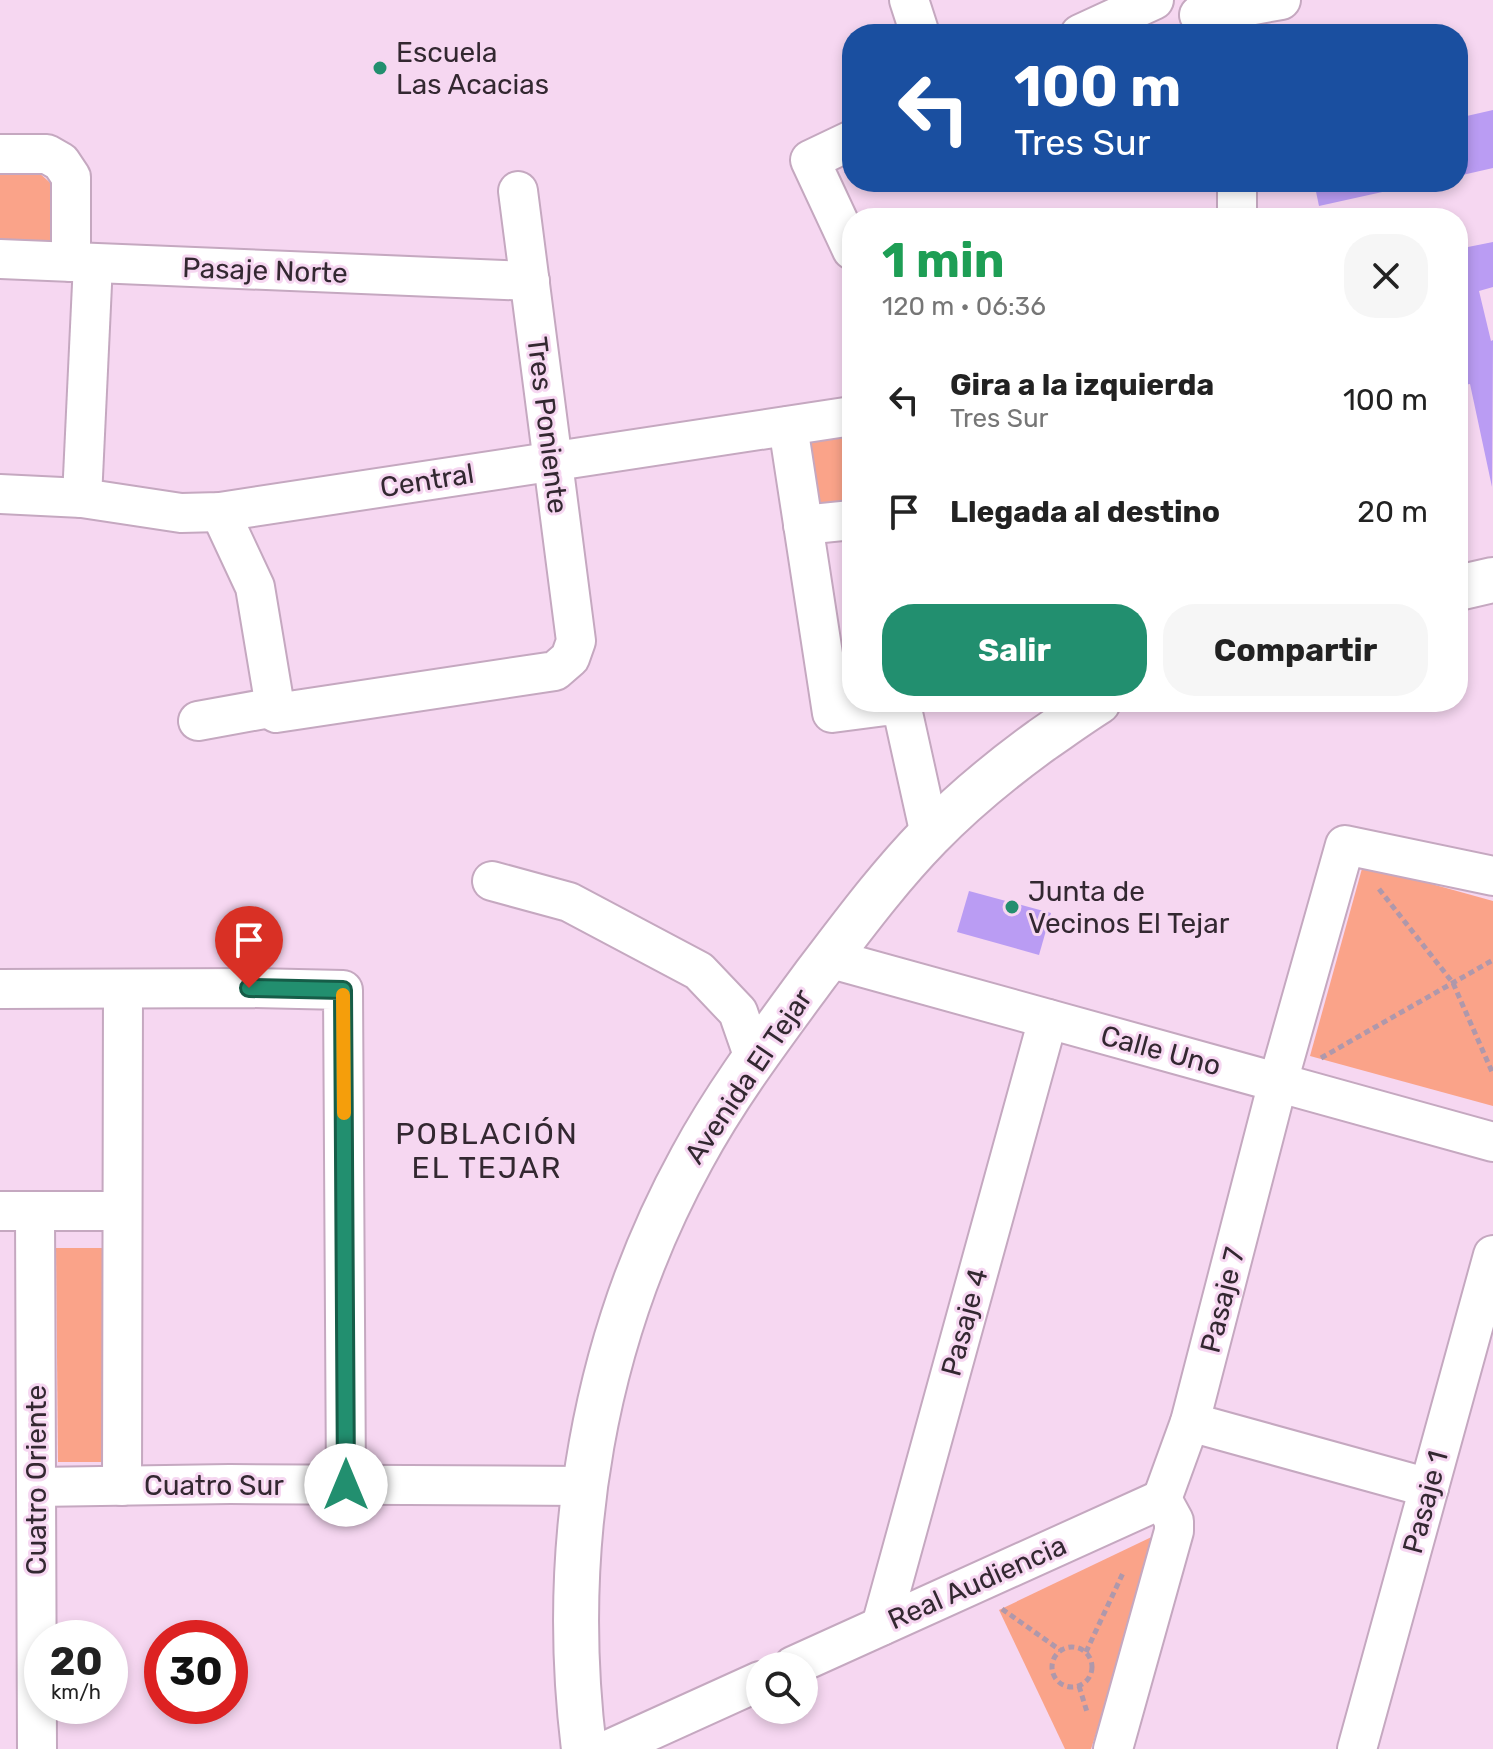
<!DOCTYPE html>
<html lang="es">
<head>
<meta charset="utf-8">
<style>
  body { margin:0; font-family:Rubik,sans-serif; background:#f6f6f6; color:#222; height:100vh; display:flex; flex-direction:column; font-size:30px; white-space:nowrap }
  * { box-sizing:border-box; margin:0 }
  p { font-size:26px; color:#767676 }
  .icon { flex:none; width:44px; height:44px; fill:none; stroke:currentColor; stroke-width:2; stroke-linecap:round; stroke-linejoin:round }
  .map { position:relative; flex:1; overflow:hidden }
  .side { position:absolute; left:842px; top:208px; width:626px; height:504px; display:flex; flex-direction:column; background:#fff; border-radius:32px; box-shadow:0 4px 12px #0003 }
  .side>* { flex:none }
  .top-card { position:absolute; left:842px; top:24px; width:626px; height:168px; border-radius:32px; box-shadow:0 4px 12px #0003; background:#1a4fa0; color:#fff; overflow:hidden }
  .tools { position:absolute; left:746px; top:1652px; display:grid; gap:16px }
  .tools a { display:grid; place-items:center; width:72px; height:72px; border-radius:50%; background:#fff; box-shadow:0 4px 12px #0003; font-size:40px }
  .speed { position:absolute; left:24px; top:1620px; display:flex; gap:16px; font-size:40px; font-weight:700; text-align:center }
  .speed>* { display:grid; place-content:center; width:104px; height:104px; border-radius:50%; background:#fff; box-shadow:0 4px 12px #0003; line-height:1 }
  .speed small { font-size:20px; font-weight:400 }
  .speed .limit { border:12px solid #d22; background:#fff; color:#111 }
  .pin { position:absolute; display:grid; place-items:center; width:68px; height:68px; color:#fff; margin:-82px -34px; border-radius:50% 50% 50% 0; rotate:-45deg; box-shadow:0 0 8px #0007 }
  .pin .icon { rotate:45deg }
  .me { position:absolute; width:88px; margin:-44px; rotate:0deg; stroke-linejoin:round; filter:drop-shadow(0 0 6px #0008) }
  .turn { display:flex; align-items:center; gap:28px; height:168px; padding:0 40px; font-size:36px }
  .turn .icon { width:104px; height:104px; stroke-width:2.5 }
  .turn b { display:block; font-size:56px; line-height:68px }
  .round { display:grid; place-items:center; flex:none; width:84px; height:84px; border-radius:32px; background:#f6f6f6 }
  .headline { display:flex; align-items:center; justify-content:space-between; height:136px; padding:0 40px }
  h1 { font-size:48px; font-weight:700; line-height:60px; color:#1e9e55 }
  .primary-button { display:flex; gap:16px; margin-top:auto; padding:16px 40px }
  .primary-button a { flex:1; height:92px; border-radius:32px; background:#228f6f; color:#fff; font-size:32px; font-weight:700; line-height:92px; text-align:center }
  .primary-button a+a { background:#f6f6f6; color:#222 }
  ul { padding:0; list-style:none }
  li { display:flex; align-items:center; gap:24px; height:112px; padding:0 40px }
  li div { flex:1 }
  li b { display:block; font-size:30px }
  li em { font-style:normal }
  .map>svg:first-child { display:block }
  .green { fill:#faa389 }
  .building { fill:#ba9cf3 }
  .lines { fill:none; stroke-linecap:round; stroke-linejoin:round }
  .street-casing { stroke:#c5a8c0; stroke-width:42 }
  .secondary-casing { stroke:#c5a8c0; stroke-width:48 }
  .path { stroke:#af98ab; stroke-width:5; stroke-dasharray:6 4; stroke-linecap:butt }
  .street { stroke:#fff; stroke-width:38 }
  .secondary { stroke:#fff; stroke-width:44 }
  .route-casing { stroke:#165d48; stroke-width:20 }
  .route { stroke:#228f6f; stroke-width:14 }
  .slow { stroke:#f59e0b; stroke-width:14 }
  .poi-dot { fill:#228f6f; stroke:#f6d7f1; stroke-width:3 }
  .labels { text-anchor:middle; stroke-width:6; stroke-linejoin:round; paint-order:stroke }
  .poi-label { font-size:28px; fill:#332831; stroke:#f6d7f1; text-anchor:start }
  .street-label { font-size:28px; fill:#332831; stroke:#f6d7f1 }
  .neighbourhood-label { font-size:30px; letter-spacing:2px; fill:#332831; stroke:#f6d7f1 }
</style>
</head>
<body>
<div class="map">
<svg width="1493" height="1749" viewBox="0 0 1493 1749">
  <rect width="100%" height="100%" fill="#f6d7f1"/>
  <!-- green -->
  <g class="green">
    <polygon points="38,172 55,187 52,242 0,240 0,173"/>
    <polygon points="852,426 852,509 796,517 785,436"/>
    <polygon points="1363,865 1493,901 1493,1106 1310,1056"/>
    <polygon points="56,1248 105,1248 107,1462 58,1462"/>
    <polygon points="1162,1532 1091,1749 1065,1749 999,1610"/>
  </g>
  <!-- building -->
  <g class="building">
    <polygon points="1493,110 1493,168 1458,176 1458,118"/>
    <polygon points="1314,182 1423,182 1423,183 1319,206"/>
    <polygon points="1493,242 1493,287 1479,291 1491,341 1493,340 1492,487 1470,384 1458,386 1458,340 1468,338 1459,295 1458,296 1458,249"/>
    <polygon points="969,891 1051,913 1039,955 957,932"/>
  </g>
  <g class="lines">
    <defs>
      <g id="street">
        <polyline points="909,0 920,34"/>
        <polyline points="1199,15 1281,0"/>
        <polyline points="1080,34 1154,0"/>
        <polyline points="852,140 810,160 852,250"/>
        <polyline points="0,154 47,154 61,162 71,177 71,262"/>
        <polyline points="1237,182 1237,218"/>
        <polyline points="0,259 530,281"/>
        <polyline points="788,426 832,713 901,704 930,835"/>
        <polyline points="0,494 82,498 181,513 220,512 852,416"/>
        <polyline points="82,498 93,263"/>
        <polyline points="220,512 255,587 276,713 555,671 570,658 576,641 518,191"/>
        <polyline points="803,525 852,520"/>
        <polyline points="198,721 275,707"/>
        <polyline points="492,881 569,902 699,971 738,1012 754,1058"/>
        <polyline points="828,958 1493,1142"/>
        <polyline points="0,989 249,988 343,990 346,1485"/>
        <polyline points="0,1211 122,1211"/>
        <polyline points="35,1211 37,1749"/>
        <polyline points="1190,1422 1429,1488"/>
        <polyline points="122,1486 123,989"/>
        <polyline points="36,1487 230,1484 584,1486"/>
        <polyline points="1162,1499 1190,1422 1278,1082 1345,845 1493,876"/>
        <polyline points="881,1626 1048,1019"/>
        <polyline points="793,1666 1162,1499"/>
        <polyline points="610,1749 760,1681"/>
        <polyline points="1113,1749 1174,1531 1174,1521 1162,1499"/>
        <polyline points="1357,1749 1493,1255"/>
      </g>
      <g id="secondary">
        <polyline points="1458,588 1493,580"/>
        <path d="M584,1749C559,1546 593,1338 692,1158C727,1093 772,1034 816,974C852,927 888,878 929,836C964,800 1002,769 1042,740C1061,727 1079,714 1098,702"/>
      </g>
    </defs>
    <!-- street casing -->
    <use href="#street" class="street-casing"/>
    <!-- secondary casing -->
    <use href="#secondary" class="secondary-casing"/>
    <!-- path -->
    <g class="path">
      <polyline points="1379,889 1453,983 1493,1074"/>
      <polyline points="1321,1058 1493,960"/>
      <polyline points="1002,1609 1060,1650"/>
      <circle cx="1072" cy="1667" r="20"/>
      <polyline points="1086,1652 1123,1573"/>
      <polyline points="1079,1686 1087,1712"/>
    </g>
    <!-- street -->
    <use href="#street" class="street"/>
    <!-- secondary -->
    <use href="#secondary" class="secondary"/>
  </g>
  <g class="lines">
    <defs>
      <polyline id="route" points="249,988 343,990 346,1485"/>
    </defs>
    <!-- route casing -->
    <use href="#route" class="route-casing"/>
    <!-- route -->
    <use href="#route" class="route"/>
    <!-- slow -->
    <polyline class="slow" points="343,995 344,1113"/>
  </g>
  <!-- markers -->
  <g class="poi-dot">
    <circle cx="380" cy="68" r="8"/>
    <circle cx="1012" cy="907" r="8"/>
  </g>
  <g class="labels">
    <!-- poi labels -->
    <g class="poi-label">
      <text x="396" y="62">Escuela<tspan x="396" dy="32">Las Acacias</tspan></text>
      <text x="1028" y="901">Junta de<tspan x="1028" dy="32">Vecinos El Tejar</tspan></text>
    </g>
    <!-- street labels -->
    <g class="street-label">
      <text transform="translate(265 270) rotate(2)" y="10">Pasaje Norte</text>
      <text transform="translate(548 425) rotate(83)" y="10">Tres Poniente</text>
      <text transform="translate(427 480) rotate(-9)" y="10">Central</text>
      <text transform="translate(1161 1050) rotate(15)" y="10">Calle Uno</text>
      <text transform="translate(748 1076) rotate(-56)" y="10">Avenida El Tejar</text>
      <text transform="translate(1222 1300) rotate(-76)" y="10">Pasaje 7</text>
      <text transform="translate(964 1322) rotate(-75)" y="10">Pasaje 4</text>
      <text transform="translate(36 1480) rotate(-90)" y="10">Cuatro Oriente</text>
      <text x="214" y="1495">Cuatro Sur</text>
      <text transform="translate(1425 1502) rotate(-75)" y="10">Pasaje 1</text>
      <text transform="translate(977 1582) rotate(-24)" y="10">Real Audiencia</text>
    </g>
    <!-- neighbourhood labels -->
    <g class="neighbourhood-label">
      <text x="487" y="1144">POBLACIÓN<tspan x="487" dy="34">EL TEJAR</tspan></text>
    </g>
  </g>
</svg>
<div class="tools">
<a><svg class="icon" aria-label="search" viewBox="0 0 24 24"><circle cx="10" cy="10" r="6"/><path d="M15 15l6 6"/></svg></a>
</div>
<div class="speed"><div>20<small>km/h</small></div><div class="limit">30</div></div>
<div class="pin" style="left:249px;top:988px;background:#d93025"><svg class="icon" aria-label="arrive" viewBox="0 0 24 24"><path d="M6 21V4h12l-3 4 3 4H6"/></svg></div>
<svg class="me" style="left:346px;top:1485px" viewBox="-20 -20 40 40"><circle r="19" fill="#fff"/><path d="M0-13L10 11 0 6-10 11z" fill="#228f6f"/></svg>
<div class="top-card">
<div class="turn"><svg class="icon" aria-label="left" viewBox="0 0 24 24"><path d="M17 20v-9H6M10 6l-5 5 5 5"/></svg><div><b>100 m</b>Tres Sur</div></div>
</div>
<section class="side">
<div class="headline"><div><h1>1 min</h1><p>120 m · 06:36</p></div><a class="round"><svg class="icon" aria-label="close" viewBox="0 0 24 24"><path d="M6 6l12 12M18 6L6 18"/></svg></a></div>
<ul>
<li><svg class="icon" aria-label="left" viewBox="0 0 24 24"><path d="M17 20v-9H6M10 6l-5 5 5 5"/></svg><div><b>Gira a la izquierda</b><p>Tres Sur</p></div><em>100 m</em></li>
<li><svg class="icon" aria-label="arrive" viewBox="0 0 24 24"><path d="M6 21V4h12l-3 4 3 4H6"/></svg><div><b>Llegada al destino</b></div><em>20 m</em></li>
</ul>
<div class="primary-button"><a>Salir</a><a>Compartir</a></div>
</section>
</div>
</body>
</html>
